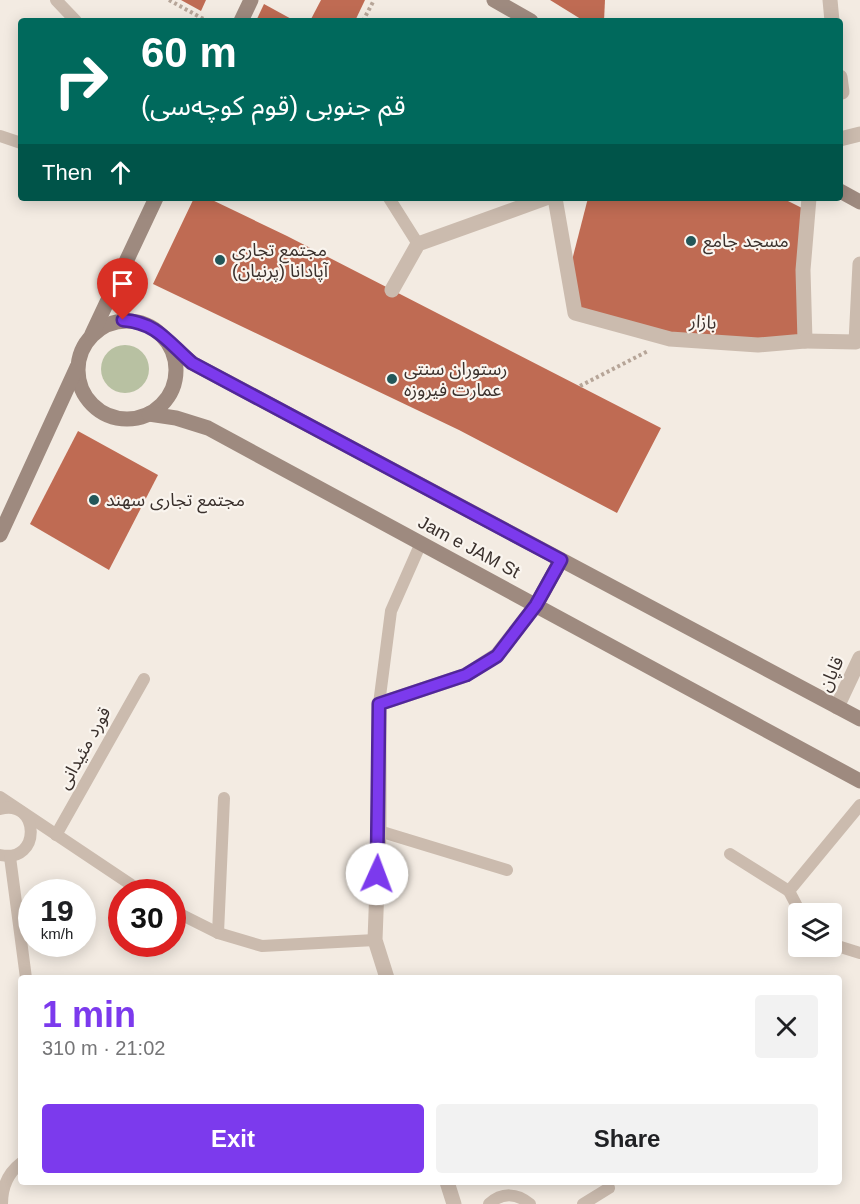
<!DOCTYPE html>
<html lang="en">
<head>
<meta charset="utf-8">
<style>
  body { margin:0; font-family:Arial,"Noto Sans Arabic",sans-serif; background:#f2f2f2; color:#202124; height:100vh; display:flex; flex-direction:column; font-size:22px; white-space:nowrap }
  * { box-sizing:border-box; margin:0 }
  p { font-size:20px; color:#757577 }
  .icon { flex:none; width:33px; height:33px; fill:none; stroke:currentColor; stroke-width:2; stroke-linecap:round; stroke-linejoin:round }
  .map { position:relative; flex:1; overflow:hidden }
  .side { position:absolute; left:18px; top:975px; width:824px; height:210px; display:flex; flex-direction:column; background:#fff; border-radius:6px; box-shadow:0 3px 15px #0003 }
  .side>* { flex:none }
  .top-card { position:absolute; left:18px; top:18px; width:825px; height:183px; border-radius:6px; box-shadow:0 3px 15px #0003; background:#00695c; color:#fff; overflow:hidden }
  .controls { position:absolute; left:788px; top:903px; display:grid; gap:12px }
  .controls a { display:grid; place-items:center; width:54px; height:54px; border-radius:6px; background:#fff; box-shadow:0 3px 15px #0003; font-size:30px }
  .speed { position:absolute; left:18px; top:879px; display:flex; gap:12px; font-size:30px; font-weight:700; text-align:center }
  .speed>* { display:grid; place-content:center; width:78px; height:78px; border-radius:50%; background:#fff; box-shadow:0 3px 15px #0003; line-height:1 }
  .speed small { font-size:15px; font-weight:400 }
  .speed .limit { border:9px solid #d22; background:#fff; color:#111 }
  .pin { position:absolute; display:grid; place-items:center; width:51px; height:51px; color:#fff; margin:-62px -26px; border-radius:50% 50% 50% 0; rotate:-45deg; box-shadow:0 0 6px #0007 }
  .pin .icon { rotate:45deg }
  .me { position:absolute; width:66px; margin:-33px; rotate:2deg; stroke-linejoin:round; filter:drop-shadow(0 0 4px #0008) }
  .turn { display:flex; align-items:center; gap:21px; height:126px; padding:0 24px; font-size:27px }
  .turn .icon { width:78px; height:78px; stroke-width:2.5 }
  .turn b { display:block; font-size:42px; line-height:51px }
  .then { display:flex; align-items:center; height:57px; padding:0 24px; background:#0003; gap:12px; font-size:22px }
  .round { display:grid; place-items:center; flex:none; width:63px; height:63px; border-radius:6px; background:#f2f2f2 }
  .head { display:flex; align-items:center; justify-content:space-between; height:102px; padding:0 24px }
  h1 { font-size:36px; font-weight:800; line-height:45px; color:#7c3aed }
  .cta { display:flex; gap:12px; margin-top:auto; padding:12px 24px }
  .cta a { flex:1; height:69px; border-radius:6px; background:#7c3aed; color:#fff; font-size:24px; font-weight:800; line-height:69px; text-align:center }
  .cta a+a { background:#f2f2f2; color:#202124 }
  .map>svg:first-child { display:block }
  .green { fill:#b8c1a2 }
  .building { fill:#bf6b53 }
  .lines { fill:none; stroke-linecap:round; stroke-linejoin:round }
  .path { stroke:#b6a598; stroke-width:4; stroke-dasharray:3 3; stroke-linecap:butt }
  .lane { stroke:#cbbbae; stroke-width:12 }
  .street { stroke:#cbbbae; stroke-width:15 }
  .secondary { stroke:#9e8a7f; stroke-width:15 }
  .route-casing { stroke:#51269a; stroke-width:15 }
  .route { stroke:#7c3aed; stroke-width:10 }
  .poi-dot { fill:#235759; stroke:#faf5ef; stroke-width:2 }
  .labels { text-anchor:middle; stroke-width:4.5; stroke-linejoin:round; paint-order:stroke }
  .poi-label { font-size:18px; fill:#3a302c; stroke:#faf5ef; text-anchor:start }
  .street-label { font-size:18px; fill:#3a302c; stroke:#faf5ef }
</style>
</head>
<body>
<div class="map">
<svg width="860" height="1204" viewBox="0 0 860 1204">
  <rect width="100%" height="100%" fill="#f3ebe2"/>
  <!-- green -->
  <circle class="green" cx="125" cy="369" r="24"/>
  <!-- building -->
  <g class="building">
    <polygon points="181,0 206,0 201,11"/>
    <polygon points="321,0 365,0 355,21 310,21"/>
    <polygon points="550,0 605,0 604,21 584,21"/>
    <polygon points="264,4 295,21 256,21"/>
    <polygon points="194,198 208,198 287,236 661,428 617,513 459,430 153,284"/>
    <polygon points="588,198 782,198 808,211 803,340 671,335 577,312 569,272"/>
    <polygon points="78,431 158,475 109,570 30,524"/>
  </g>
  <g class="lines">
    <!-- path -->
    <g class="path">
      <polyline points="169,0 207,21"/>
      <polyline points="363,21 374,0"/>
      <polyline points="580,386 648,351"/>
    </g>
    <!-- lane -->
    <g class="lane">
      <polyline points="56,0 76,21"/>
      <polyline points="0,136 21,143"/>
      <polyline points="389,198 418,244"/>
      <polyline points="379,704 391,611 421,543"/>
      <polyline points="0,797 142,892"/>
      <path d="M0,809C40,798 42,864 0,855"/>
      <polyline points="379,831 507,870"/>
      <polyline points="56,835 144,679"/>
      <polyline points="730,854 789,891 860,805"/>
      <polyline points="10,857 26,978"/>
      <polyline points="789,891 801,914"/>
      <polyline points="172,910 218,933 262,946 375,940"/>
      <polyline points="218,933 224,798"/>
      <polyline points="831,944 860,953"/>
      <path d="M2,1204C2,1188 8,1173 21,1163"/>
      <path d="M489,1204C502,1192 517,1193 530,1204"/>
      <polyline points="583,1204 609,1188"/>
    </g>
    <!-- street -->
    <g class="street">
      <polyline points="830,0 832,21"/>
      <polyline points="840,77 842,92"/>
      <polyline points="840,139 860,134"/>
      <polyline points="555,198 575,313 670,339 758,345 805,341 803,270 809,198"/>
      <polyline points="392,290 418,244 546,198"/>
      <polyline points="805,341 856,342 860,264"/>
      <polyline points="837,707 860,658"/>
      <polyline points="387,978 375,940 379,831 379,704 466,675 497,655 536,605"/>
      <polyline points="447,1182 454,1204"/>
    </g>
    <!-- secondary -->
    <g class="secondary">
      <polyline points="494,0 531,21"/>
      <polyline points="241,21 251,0"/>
      <polyline points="840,191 860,202"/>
      <circle cx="127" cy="370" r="49"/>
      <polyline points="92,334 156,198"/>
      <polyline points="168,342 192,363 860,719"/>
      <polyline points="149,414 176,418 208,428 860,781"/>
      <polyline points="0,535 77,367"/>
      <polyline points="536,605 561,560"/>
    </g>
  </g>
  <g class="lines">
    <defs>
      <path id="route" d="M123,320C157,323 167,341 192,363L561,560L536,605L497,656L466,675L379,704L377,874"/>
    </defs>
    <!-- route casing -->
    <use href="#route" class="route-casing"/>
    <!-- route -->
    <use href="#route" class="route"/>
  </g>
  <!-- markers -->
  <g class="poi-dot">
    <circle cx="691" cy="241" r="6"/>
    <circle cx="220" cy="260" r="6"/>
    <circle cx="392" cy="379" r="6"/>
    <circle cx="94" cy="500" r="6"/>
  </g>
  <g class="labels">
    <!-- poi labels -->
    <g class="poi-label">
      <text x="703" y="247">مسجد جامع</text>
      <text x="232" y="256">مجتمع تجاری<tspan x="232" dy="21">آپادانا (پرنیان)</tspan></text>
      <text x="404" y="375">رستوران سنتی<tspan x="404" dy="21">عمارت فیروزه</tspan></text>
      <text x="106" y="506">مجتمع تجاری سهند</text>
    </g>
    <!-- street labels -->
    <g class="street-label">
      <text transform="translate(703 322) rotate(4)" y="6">بازار</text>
      <text transform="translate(469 547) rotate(28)" y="6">Jam e JAM St</text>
      <text transform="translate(831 674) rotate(-65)" y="6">قاپان</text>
      <text transform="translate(84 748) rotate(-61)" y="6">قورد مئیدانی</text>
    </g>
  </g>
</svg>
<div class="controls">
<a><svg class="icon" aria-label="layers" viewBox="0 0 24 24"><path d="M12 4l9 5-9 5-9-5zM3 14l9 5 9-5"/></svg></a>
</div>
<div class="speed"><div>19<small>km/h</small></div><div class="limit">30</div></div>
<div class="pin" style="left:123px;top:320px;background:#d93025"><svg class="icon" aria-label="arrive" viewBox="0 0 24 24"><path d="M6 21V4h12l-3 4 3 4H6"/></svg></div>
<svg class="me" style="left:377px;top:874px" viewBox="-20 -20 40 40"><circle r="19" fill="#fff"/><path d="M0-13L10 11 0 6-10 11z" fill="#7c3aed"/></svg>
<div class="top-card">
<div class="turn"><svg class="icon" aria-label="right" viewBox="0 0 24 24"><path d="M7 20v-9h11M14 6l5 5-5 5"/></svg><div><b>60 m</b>قم جنوبی (قوم کوچه‌سی)</div></div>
<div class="then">Then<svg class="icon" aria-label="ahead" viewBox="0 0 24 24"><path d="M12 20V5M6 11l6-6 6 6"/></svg></div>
</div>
<section class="side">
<div class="head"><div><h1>1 min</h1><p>310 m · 21:02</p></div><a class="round"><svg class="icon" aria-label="close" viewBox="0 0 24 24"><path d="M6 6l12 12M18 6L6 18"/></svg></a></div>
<div class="cta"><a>Exit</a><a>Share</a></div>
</section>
</div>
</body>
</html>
